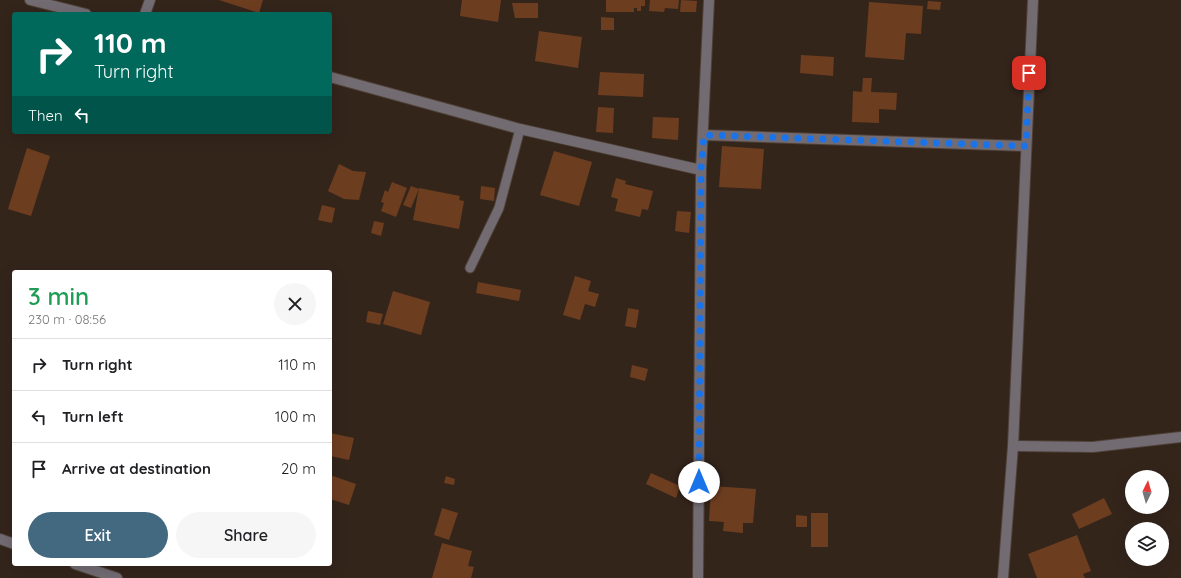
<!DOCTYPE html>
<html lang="en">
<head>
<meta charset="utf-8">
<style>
  body { margin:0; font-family:Quicksand,sans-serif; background:#f6f6f6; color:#202124; height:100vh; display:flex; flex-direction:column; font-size:15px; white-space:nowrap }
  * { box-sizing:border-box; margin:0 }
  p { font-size:13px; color:#757577 }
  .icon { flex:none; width:22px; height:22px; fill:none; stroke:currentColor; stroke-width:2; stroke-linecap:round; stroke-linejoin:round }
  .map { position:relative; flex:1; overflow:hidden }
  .details { position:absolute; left:12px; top:270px; width:320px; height:296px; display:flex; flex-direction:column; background:#fff; border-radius:4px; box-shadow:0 4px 16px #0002 }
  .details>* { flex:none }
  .hud { position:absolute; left:12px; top:12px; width:320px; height:122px; border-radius:4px; box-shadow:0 4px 16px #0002; background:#00695c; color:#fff; overflow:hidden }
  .needle { width:26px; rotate:5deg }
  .tools { position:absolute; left:1125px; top:470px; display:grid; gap:8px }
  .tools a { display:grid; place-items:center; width:44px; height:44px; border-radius:50%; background:#fff; box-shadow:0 4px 16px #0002; font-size:20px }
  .pin { position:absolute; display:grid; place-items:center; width:34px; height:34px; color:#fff; margin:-17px; border-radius:8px; box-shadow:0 2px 6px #0006 }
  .me { position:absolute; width:44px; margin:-22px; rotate:0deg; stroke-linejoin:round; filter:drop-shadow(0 0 3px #0008) }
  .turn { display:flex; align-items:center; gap:14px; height:84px; padding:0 16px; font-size:18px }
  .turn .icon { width:52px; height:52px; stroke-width:2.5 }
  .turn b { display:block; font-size:28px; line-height:34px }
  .then { display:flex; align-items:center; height:38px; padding:0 16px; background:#0003; gap:8px; font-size:15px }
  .round { display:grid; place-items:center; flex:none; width:42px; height:42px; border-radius:21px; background:#f6f6f6 }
  .head { display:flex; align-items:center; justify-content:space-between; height:68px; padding:0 16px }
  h1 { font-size:24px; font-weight:600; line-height:30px; color:#1e9e55 }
  .button { display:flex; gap:8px; margin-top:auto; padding:8px 16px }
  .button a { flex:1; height:46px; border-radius:24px; background:#436981; color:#fff; font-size:16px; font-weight:600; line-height:46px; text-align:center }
  .button a+a { background:#f6f6f6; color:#202124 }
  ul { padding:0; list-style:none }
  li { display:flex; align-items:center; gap:12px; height:52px; padding:0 16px; border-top:1px solid #e0e0e0 }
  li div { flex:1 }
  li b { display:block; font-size:15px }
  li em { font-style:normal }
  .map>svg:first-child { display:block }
  .building { fill:#6d3d20 }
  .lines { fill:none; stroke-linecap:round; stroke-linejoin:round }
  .lane-casing { stroke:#4f4037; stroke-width:11 }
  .street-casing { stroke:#4f4037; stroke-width:12 }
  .lane { stroke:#726c72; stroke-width:9 }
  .street { stroke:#726c72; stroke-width:10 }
  .route { stroke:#1a73e8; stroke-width:7; stroke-dasharray:0 12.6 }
</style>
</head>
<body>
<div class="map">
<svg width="1181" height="578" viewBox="0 0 1181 578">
  <rect width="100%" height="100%" fill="#34251b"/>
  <!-- building -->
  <g class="building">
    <polygon points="219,0 263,0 259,13"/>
    <polygon points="462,0 501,0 498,22 460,16"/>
    <polygon points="606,0 645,0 645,6 641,6 641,11 637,11 637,8 634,8 634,12 606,12"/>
    <polygon points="650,0 679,0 678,9 665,8 664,12 649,11"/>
    <polygon points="681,0 697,1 696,12 680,12"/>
    <polygon points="928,1 941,2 940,10 927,9"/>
    <polygon points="869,2 923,6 921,34 906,33 904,60 865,57"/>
    <polygon points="512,3 538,3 538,18 515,18"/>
    <polygon points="601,17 614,18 614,30 601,30"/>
    <polygon points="539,31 582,37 578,68 535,61"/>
    <polygon points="801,55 834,57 833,76 800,73"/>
    <polygon points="600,72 644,74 643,97 598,95"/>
    <polygon points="863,78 872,78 871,92 897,93 896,110 879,109 879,123 852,122 853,91 862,92"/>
    <polygon points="598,107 614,108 613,133 596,132"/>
    <polygon points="653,117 679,118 678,140 652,138"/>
    <polygon points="722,146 764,149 761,189 719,187"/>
    <polygon points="27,148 50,156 31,216 8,209"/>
    <polygon points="554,151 592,162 579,206 540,195"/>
    <polygon points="339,164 353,171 366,172 359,200 344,199 328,191"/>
    <polygon points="616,178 626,181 625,184 653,191 648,210 642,209 640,217 615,211 618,199 611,197"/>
    <polygon points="392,182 407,188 396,217 381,211 384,203 381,202 385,190 388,192"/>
    <polygon points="411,186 419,189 411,208 403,205"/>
    <polygon points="481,186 495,188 494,201 480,199"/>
    <polygon points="419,188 460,196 459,200 464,201 459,229 413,220"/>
    <polygon points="322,205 335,208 332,223 318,220"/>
    <polygon points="677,211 691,212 689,233 675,231"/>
    <polygon points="374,221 384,223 381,236 371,233"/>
    <polygon points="575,276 591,281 588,291 599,294 595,307 585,304 580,320 563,315"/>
    <polygon points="478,282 521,290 519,301 476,293"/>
    <polygon points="393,291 430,302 421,335 383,324"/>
    <polygon points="628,308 639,310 636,328 625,326"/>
    <polygon points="368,311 383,314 380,325 366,322"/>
    <polygon points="632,365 648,369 645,381 630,377"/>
    <polygon points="330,433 354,438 349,460 330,456"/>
    <polygon points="651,473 680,486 676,498 646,484"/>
    <polygon points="330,475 356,484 349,505 330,499"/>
    <polygon points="446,476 455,479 454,485 444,483"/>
    <polygon points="711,486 756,489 753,523 743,523 743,533 723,531 724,522 709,521"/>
    <polygon points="1104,498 1112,514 1079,529 1072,514"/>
    <polygon points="442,508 458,513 449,540 434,535"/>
    <rect x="811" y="513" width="17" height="34"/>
    <polygon points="796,515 807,516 807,527 796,527"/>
    <polygon points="1077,535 1091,571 1083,574 1085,578 1037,578 1028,554"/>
    <polygon points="442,543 472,551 468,566 474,567 471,578 432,578"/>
  </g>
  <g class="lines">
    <defs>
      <polyline id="lane" points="470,268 499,208 520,129"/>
      <g id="street">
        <polyline points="30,0 86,14"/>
        <polyline points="145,14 150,0"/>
        <polyline points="330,77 520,129 701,170"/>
        <polyline points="703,135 1026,146"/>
        <polyline points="1013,446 1093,447 1181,437"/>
        <polyline points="0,539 14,544"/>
        <polyline points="75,564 117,578"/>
        <polyline points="698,578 701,170 709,0"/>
        <polyline points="1003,578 1013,446 1033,0"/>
      </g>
    </defs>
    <!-- lane casing -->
    <use href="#lane" class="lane-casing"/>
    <!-- street casing -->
    <use href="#street" class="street-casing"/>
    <!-- lane -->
    <use href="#lane" class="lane"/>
    <!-- street -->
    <use href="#street" class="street"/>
  </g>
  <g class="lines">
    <!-- route -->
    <polyline class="route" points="699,482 701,170 704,135 1026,146 1029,73"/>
  </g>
</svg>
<div class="tools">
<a><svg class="needle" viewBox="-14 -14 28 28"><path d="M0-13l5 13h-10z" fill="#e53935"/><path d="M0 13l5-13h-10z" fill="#757577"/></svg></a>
<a><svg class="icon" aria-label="layers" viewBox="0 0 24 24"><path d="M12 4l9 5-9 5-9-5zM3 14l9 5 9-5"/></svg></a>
</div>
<div class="pin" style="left:1029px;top:73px;background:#d93025"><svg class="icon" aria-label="arrive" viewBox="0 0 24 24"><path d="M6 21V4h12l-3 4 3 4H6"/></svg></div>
<svg class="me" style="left:699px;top:482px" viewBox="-20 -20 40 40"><circle r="19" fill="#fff"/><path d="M0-13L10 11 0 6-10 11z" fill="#1a73e8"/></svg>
<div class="hud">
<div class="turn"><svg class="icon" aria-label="right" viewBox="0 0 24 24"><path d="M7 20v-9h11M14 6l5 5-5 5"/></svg><div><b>110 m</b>Turn right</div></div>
<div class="then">Then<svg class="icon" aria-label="left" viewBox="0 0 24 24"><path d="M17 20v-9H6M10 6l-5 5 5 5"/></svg></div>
</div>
<section class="details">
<div class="head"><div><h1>3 min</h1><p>230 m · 08:56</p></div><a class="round"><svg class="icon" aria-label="close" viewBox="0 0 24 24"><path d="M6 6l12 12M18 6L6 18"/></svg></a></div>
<ul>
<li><svg class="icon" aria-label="right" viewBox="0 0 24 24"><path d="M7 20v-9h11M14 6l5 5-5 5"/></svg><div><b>Turn right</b></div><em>110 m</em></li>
<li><svg class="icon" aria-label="left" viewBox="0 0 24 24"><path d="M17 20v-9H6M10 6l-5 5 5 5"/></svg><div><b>Turn left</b></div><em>100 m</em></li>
<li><svg class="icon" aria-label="arrive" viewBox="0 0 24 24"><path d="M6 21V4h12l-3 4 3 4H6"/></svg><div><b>Arrive at destination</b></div><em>20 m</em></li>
</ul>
<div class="button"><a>Exit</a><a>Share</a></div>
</section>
</div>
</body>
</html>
